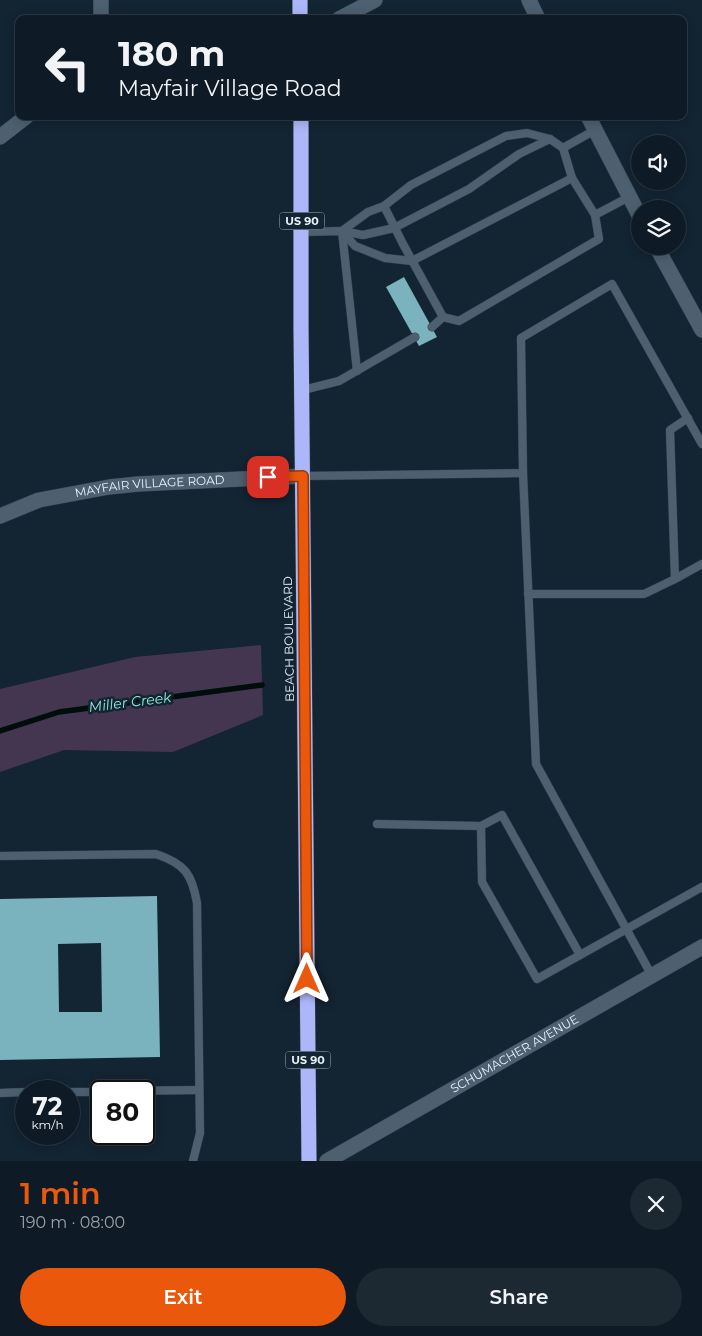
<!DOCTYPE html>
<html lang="en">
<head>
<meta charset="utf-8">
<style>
  body { margin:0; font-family:Montserrat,sans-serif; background:#1c2832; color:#f1f3f6; height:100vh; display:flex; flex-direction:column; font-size:19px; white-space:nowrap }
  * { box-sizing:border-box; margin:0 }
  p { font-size:16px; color:#9ba1a7 }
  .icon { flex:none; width:28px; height:28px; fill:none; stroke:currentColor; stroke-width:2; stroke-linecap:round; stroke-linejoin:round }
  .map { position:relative; height:1161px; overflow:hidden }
  .sheet { display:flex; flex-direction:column; background:#0e1b26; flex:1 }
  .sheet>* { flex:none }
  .hud { position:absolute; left:15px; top:15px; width:672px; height:105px; border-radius:10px; box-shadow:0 2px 12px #0003,0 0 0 1px #2e3943; background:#0e1b26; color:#f1f3f6; overflow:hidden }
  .buttons { position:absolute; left:631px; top:135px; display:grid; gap:10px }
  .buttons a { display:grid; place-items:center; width:55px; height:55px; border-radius:50%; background:#0e1b26; box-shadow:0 2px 12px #0003,0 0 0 1px #2e3943; font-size:25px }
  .speed { position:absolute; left:15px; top:1080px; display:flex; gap:10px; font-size:25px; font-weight:700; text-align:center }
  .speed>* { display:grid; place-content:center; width:65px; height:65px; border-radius:50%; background:#0e1b26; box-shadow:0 2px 12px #0003,0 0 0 1px #2e3943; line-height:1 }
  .speed small { font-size:12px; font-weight:400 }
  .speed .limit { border:2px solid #111; border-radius:8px; background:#fff; color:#111 }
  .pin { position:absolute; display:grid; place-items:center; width:42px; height:42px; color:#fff; margin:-21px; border-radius:10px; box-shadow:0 2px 8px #0006 }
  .me { position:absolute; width:55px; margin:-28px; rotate:0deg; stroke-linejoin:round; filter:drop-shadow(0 0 4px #0008) }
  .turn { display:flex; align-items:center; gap:18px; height:105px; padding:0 20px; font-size:22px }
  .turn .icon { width:65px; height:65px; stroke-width:2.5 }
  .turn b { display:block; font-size:35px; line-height:42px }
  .round { display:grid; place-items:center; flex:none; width:52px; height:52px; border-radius:26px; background:#1c2832 }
  .headline { display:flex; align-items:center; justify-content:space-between; height:85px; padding:0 20px }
  h1 { font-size:30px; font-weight:600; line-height:38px; color:#ea580c }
  .action { display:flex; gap:10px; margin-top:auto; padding:10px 20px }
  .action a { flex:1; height:58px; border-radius:30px; background:#ea580c; color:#fff; font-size:20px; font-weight:600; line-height:58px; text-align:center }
  .action a+a { background:#1c2832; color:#f1f3f6 }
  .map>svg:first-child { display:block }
  .green { fill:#443650 }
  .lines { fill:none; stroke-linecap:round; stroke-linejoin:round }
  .stream { stroke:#000d0a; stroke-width:5.5 }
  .building { fill:#7ab2be; fill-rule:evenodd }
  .lane-casing { stroke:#343f4b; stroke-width:9 }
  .street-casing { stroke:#343f4b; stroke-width:16 }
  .highway-casing { stroke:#343f4b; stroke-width:16 }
  .lane { stroke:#4d6070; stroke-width:8 }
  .street { stroke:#4d6070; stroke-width:15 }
  .highway { stroke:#acb7f9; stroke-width:15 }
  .route-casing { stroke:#983908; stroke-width:12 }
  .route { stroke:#ea580c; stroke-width:9 }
  .labels { text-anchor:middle; stroke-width:5; stroke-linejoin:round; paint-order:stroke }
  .shield { fill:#132432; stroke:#a7b4bf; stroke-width:1 }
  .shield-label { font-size:11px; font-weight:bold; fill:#e7f2fb }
  .street-label { font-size:12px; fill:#e7f2fb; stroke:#132432 }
  .water-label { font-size:14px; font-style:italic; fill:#8ee8d6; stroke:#132432 }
</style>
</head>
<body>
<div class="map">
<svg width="702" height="1161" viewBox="0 0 702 1161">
  <rect width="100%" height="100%" fill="#132432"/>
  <!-- green -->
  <polygon class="green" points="261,645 263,715 173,752 64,750 0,772 0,689 135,657"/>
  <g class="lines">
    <!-- stream -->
    <polyline class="stream" points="0,731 59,712 262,685"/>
  </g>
  <!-- building -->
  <g class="building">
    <polygon points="404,277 437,337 419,346 386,287"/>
    <path d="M157,896L160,1057L0,1060V899ZM101,943L102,1012H59L58,944Z"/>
  </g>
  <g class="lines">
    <defs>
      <g id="lane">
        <polyline points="563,148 595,130"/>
        <polyline points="384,206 403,244 443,317 432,327"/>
        <polyline points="342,231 368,212 384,206 411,185 506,136 527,133 550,139 563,148 572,178 595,215 629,197"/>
        <polyline points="342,231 355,246 385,258 412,261 572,178"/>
        <polyline points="342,231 357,371"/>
        <polyline points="302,232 342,231 363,235 394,228 469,189 519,154 550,139"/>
        <polyline points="443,317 459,321 599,239 595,215"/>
        <polyline points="303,390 339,381 415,337"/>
        <polyline points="523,473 536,764 652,976"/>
        <polyline points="303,476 523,473 521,338 612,284 702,444"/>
        <polyline points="675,579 702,564"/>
        <polyline points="528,594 644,594 675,579 670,430 688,418"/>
        <polyline points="377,824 481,826 482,882 537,979 702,887"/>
        <polyline points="481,826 502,815 580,955"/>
        <path d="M0,856L156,854C185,864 192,874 197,903L200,1133L193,1161"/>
        <polyline points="123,1091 199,1090"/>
        <polyline points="69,1092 101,1092"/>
        <polyline points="0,1093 26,1092"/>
      </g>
      <g id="street">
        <polyline points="529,0 538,19"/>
        <polyline points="101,19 101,0"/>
        <polyline points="339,19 375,0"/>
        <polyline points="588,116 640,217"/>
        <polyline points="0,137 27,116"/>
        <polyline points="656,246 702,330"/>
        <path id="s1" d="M0,516L39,500L109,487L138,484L303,476"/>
        <path id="s2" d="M327,1161L702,947"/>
      </g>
      <g id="highway">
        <polyline points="300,0 300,19"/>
        <polyline points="301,116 301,326 309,1161"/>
      </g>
    </defs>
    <!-- lane casing -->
    <use href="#lane" class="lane-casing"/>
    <!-- street casing -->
    <use href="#street" class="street-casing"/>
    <!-- highway casing -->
    <use href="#highway" class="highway-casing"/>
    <!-- lane -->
    <use href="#lane" class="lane"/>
    <!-- street -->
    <use href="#street" class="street"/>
    <!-- highway -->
    <use href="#highway" class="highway"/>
  </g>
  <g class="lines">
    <defs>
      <polyline id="route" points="268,477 303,476 307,979"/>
    </defs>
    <!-- route casing -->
    <use href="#route" class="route-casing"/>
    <!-- route -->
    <use href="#route" class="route"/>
  </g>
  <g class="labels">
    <!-- shield labels -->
    <g class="shield">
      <rect x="279.5" y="212.5" width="45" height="17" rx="4"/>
      <rect x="285.5" y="1051.5" width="45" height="17" rx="4"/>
    </g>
    <g class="shield-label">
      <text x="302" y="225">US 90</text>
      <text x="308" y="1064">US 90</text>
    </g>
    <!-- street labels -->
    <g class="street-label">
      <text dy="4" stroke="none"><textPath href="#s1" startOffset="154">MAYFAIR VILLAGE ROAD</textPath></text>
      <text transform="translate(289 639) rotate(-91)" y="4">BEACH BOULEVARD</text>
      <text dy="4" stroke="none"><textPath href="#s2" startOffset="216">SCHUMACHER AVENUE</textPath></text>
    </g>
    <!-- water labels -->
    <g class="water-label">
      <text transform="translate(130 702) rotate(-7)" y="5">Miller Creek</text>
    </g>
  </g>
</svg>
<div class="buttons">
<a><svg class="icon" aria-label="sound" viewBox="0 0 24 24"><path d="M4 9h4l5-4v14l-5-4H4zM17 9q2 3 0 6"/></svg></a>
<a><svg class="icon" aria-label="layers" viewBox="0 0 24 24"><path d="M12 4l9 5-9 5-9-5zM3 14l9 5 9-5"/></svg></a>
</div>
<div class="speed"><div>72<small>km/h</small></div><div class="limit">80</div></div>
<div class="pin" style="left:268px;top:477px;background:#d93025"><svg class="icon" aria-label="arrive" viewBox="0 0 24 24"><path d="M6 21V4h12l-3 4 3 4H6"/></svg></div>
<svg class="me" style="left:307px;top:979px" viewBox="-20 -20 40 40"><path d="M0-17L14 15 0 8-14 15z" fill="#ea580c" stroke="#fff" stroke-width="4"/></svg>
<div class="hud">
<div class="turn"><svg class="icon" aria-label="left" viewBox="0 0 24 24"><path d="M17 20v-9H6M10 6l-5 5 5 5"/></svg><div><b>180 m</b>Mayfair Village Road</div></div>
</div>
</div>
<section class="sheet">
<div class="headline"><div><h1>1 min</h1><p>190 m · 08:00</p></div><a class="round"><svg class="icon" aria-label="close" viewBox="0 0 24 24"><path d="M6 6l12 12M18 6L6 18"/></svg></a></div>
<div class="action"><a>Exit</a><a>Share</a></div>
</section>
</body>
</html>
